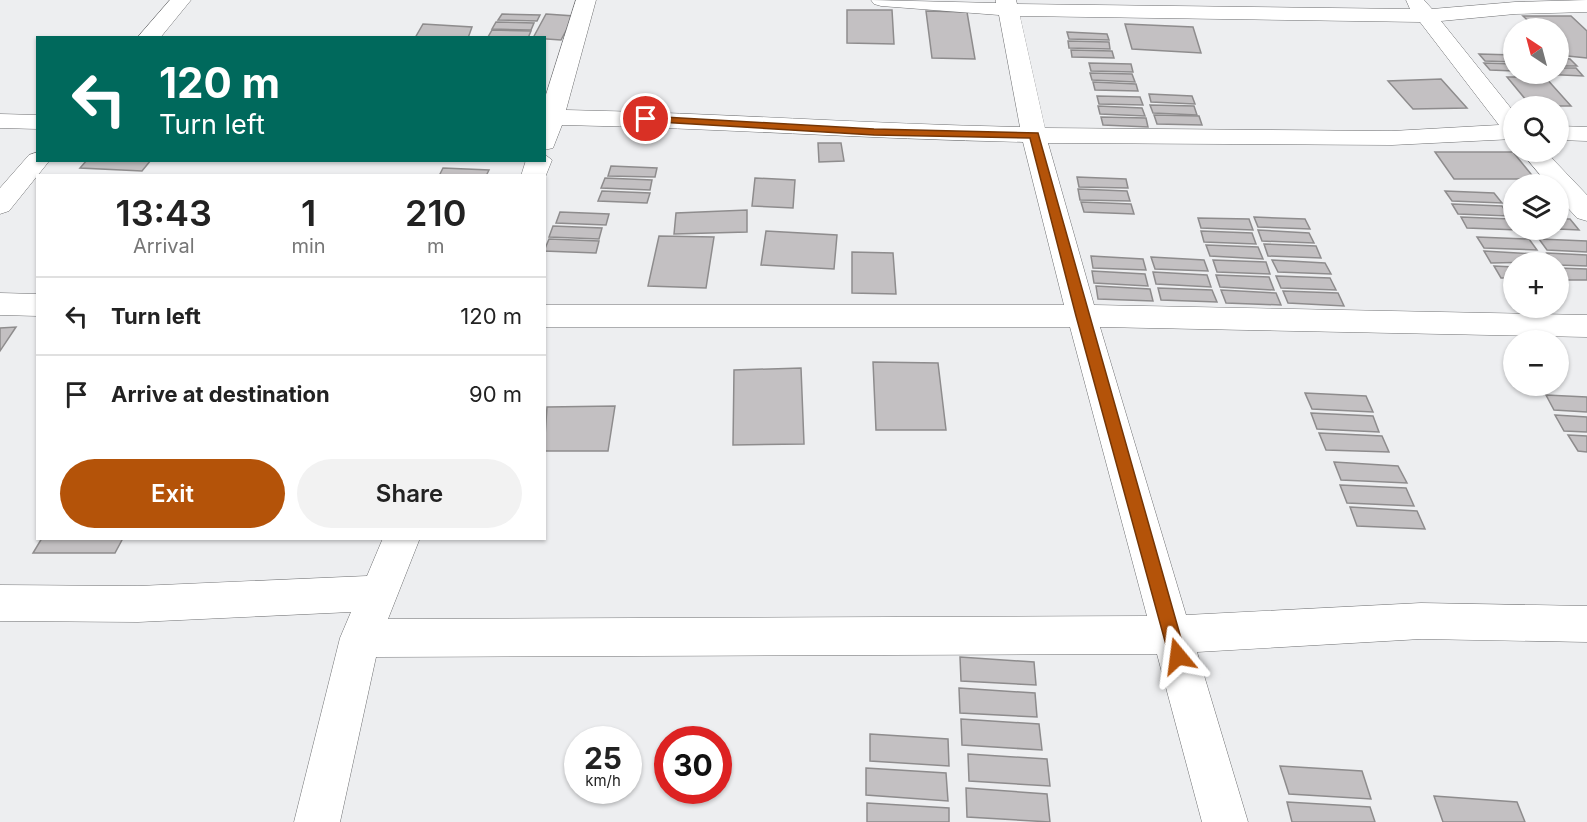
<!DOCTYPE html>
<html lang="en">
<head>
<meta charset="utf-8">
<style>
  body { margin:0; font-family:Inter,sans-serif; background:#f2f2f2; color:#222; height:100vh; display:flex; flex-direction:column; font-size:22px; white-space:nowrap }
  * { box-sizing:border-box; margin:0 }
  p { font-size:20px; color:#767676 }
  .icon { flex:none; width:33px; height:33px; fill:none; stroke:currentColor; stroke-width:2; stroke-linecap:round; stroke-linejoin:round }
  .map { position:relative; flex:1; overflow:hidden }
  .side { position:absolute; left:36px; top:174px; width:510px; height:366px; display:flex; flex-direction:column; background:#fff; border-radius:0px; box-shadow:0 2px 4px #0004 }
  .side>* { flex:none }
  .banner { position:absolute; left:36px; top:36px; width:510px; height:126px; border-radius:0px; box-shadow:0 2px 4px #0004; background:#00695c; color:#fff; overflow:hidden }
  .needle { width:39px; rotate:324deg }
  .controls { position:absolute; left:1503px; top:18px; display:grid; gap:12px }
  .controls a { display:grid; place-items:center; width:66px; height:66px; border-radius:50%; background:#fff; box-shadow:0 2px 4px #0004; font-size:30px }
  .speed { position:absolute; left:564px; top:726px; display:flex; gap:12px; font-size:30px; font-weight:700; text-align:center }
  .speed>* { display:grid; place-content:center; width:78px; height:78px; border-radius:50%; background:#fff; box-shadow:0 2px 4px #0004; line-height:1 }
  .speed small { font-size:15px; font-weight:400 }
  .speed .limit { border:9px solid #d22; background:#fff; color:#111 }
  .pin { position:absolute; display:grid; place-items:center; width:51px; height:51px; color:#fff; margin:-26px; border:3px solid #fff; border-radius:50%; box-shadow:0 2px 6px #0007 }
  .me { position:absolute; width:66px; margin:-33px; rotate:344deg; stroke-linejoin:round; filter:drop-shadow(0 0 4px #0008) }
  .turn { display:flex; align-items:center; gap:21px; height:126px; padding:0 24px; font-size:27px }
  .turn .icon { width:78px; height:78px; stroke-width:2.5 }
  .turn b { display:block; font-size:42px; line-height:51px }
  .eta { display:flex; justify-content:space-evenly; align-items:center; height:102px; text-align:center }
  .eta b { font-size:36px; font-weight:600; line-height:42px }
  .primary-button { display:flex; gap:12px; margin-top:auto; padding:12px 24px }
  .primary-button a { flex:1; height:69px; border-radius:36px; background:#b45309; color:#fff; font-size:24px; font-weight:600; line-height:69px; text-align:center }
  .primary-button a+a { background:#f2f2f2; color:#222 }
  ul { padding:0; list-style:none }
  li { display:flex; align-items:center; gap:18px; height:78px; padding:0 24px; border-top:2px solid #e0e0e0 }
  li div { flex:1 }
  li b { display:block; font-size:22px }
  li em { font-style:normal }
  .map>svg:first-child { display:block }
  .building { fill:#c3c0c2; stroke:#8e8c8d; stroke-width:1.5 }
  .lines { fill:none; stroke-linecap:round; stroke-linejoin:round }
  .minor-casing { stroke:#6e6f71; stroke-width:1 }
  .minor { fill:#fff; fill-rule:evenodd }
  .route { fill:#b45309; stroke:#753606; stroke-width:1.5 }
</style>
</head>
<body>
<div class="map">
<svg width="1587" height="822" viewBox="0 0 1587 822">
  <rect width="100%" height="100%" fill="#edeef0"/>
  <!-- building -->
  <g class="building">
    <polygon points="847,10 892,10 894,44 847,43"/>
    <polygon points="926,11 967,12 975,59 932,58"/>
    <polygon points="502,14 540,15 537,21 498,20"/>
    <polygon points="546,14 574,16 561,40 533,38"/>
    <polygon points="1523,16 1571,16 1587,31 1587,58 1558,55 1558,28 1536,28"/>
    <polygon points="496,22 534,23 531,30 492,29"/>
    <polygon points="423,24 472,27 468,38 415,38"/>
    <polygon points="1125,24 1193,27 1201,53 1132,49"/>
    <polygon points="492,30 531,31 528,38 488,37"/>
    <polygon points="1067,32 1107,34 1109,40 1069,39"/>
    <polygon points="1068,41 1109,42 1110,49 1069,48"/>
    <polygon points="1071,50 1112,51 1114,58 1072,57"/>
    <polygon points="1479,54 1514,55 1514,62 1485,61"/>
    <polygon points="1558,58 1570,59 1577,66 1558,66"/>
    <polygon points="1089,63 1131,64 1133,72 1091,71"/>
    <polygon points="1484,63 1514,64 1514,71 1490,70"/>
    <polygon points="1558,68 1576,68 1583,76 1539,74 1558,74"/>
    <polygon points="1090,73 1132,74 1135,82 1092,80"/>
    <polygon points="1507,77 1545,77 1571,106 1531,106"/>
    <polygon points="1441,79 1467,108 1413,109 1388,81"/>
    <polygon points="1093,82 1136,84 1138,91 1095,90"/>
    <polygon points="1149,94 1192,96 1195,104 1151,102"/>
    <polygon points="1097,96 1140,97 1143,105 1099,104"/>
    <polygon points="1150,105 1194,106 1197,115 1153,113"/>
    <polygon points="1098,106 1142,108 1145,116 1100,114"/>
    <polygon points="1154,115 1199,116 1202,125 1157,124"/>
    <polygon points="1101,117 1146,118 1148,127 1103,125"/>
    <polygon points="818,143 841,143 844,161 819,162"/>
    <polygon points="1435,152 1513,152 1535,179 1454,179"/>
    <polygon points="87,160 151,160 142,171 80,168"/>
    <polygon points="611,166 657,168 655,177 608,176"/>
    <polygon points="443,168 489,170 486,176 439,176"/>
    <polygon points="1077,177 1126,179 1128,188 1079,187"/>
    <polygon points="605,178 652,180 650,190 601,188"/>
    <polygon points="755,178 795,180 793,208 752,206"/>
    <polygon points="1078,189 1127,191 1130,201 1080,200"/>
    <polygon points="602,191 650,193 647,203 598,201"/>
    <polygon points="1445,191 1494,193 1502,203 1452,201"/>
    <polygon points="1081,202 1131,204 1134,214 1084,212"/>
    <polygon points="1452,204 1502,206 1509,216 1458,214"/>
    <polygon points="747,210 747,232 674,234 676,213"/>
    <polygon points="560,212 609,214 606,225 556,223"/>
    <polygon points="1254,217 1305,219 1310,229 1258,227"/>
    <polygon points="1461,217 1511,219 1514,230 1519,230 1467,228"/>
    <polygon points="1198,218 1249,219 1253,230 1201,228"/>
    <polygon points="1558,219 1570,219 1579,230 1558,229"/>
    <polygon points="553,226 602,228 599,239 549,237"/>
    <polygon points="1258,230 1309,233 1314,243 1262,241"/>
    <polygon points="766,231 837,235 834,269 761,265"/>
    <polygon points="1201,231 1252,233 1256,244 1204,242"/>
    <polygon points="659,236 714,237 706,288 648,286"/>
    <polygon points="1477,237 1529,239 1537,250 1484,248"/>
    <polygon points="549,239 599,241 596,253 544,251"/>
    <polygon points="1539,239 1587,241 1587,252 1547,250"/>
    <polygon points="1264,244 1316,246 1321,258 1268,256"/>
    <polygon points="1206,245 1258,247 1263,259 1210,256"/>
    <polygon points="1484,251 1537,254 1543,262 1491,263"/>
    <polygon points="852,252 893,253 896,294 852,293"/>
    <polygon points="1547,253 1587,255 1587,266 1558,265"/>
    <polygon points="1091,256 1143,259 1146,270 1093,268"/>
    <polygon points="1151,257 1204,260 1208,271 1155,269"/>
    <polygon points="1213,260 1266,262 1270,274 1217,272"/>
    <polygon points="1272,260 1325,263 1331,274 1278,272"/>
    <polygon points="1494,266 1514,267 1514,278 1501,278"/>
    <polygon points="1558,268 1587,269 1587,280 1566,280"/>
    <polygon points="1092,271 1145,274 1148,286 1094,283"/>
    <polygon points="1153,272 1207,275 1211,287 1156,284"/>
    <polygon points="1216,275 1269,277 1274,290 1220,287"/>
    <polygon points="1276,276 1330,278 1336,290 1281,288"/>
    <polygon points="1096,286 1150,289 1153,301 1098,299"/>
    <polygon points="1158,288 1212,290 1217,302 1161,300"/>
    <polygon points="1221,290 1276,293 1281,305 1226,303"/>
    <polygon points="1283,291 1338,293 1344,306 1288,303"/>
    <polygon points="16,327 0,351 0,328"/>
    <polygon points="873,362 938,363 946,430 876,430"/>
    <polygon points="801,368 804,444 733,445 734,370"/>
    <polygon points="1305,393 1366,396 1373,412 1312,409"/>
    <polygon points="1546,395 1587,397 1587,412 1554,410"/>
    <polygon points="615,406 608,451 544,451 547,407"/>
    <polygon points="1311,413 1373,416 1379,432 1317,429"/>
    <polygon points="1555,415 1587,417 1587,432 1564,431"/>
    <polygon points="1319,433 1382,436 1389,452 1326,450"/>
    <polygon points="1568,435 1587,436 1587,452 1578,451"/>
    <polygon points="1334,462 1398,466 1407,483 1341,480"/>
    <polygon points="1340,485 1406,488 1414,506 1347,503"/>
    <polygon points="1350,507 1417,511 1425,529 1357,526"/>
    <polygon points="42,538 123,538 115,553 33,553"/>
    <polygon points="960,657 1034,662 1036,685 961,681"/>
    <polygon points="959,688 1035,693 1037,717 960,713"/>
    <polygon points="961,719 1039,724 1042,750 962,745"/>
    <polygon points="870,734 948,739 949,766 870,761"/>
    <polygon points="968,754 1047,759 1050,786 969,781"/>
    <polygon points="1280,766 1362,771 1371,799 1289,794"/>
    <polygon points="866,768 946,773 948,801 866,795"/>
    <polygon points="966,788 1047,794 1050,822 967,817"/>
    <polygon points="1434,796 1517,802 1525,822 1443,822"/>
    <polygon points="1287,802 1370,807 1375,822 1292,822"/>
    <polygon points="867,803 949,808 949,822 867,822"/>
  </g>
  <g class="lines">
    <defs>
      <g id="minor">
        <polygon points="170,0 191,0 160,38 137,38"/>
        <path d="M576,0H596L566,110C717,113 868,124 1020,127L999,15L881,6L874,4L871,0L996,3V0H1016L1017,4L1410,9L1406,0H1424L1432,9L1515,2L1587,0V12L1515,14L1441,21L1514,112V139L1392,145L1048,143L1094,305L1587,315V337L1100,327L1186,615L1421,603L1587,606V642L1421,639L1197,652L1248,822H1202L1157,654L376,657L340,822H294L340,638L351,612L138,622L0,621V585L138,586L367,576L383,538H420L388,619L1147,616L1070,327H544V305H1064L1023,142C869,139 716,128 562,125L553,148L544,150V101ZM1020,16L1420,22L1499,125L1392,131L1045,128Z"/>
        <polygon points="0,114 38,115 38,129 0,128"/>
        <polygon points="1558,126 1587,127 1587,141 1558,140"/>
        <polygon points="38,152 38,160 50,160 9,211 0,214 0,188 29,155"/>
        <polygon points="1521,152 1546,152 1587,195 1587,221 1577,218 1558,197 1558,184 1548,184"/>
        <polygon points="544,154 552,160 544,180 544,176 521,176 526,160 544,160"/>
        <polygon points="0,293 38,294 38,316 0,315"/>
      </g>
    </defs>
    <!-- minor casing -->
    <use href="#minor" class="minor-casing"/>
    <!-- minor -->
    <use href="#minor" class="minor"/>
  </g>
  <!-- route -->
  <polygon class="route" points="646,116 874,129 1038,133 1186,656 1183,661 1178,664 1172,661 1169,656 1076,316 1030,138 874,135 642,121 641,119"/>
</svg>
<div class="controls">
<a><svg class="needle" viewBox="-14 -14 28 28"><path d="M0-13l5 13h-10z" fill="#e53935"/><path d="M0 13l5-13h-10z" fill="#767676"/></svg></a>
<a><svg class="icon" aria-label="search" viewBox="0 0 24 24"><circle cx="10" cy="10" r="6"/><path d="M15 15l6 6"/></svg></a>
<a><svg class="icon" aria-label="layers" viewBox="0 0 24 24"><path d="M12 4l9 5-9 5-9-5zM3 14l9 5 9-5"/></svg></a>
<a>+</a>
<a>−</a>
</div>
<div class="speed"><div>25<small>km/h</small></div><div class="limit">30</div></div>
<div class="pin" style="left:646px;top:119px;background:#d93025"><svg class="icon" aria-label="arrive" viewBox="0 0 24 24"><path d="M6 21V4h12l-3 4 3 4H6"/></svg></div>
<svg class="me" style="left:1178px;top:656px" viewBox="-20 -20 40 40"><path d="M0-17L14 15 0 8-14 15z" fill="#b45309" stroke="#fff" stroke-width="4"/></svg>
<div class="banner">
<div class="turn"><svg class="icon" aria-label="left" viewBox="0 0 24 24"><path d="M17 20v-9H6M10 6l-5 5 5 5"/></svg><div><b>120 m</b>Turn left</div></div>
</div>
<section class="side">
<div class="eta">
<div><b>13:43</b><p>Arrival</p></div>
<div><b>1</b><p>min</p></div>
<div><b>210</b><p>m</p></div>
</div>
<ul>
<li><svg class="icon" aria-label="left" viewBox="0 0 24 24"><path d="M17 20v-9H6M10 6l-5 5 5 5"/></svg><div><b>Turn left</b></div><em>120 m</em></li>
<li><svg class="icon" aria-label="arrive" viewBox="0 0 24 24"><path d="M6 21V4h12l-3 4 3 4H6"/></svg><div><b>Arrive at destination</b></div><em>90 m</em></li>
</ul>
<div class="primary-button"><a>Exit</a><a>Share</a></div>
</section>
</div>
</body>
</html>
